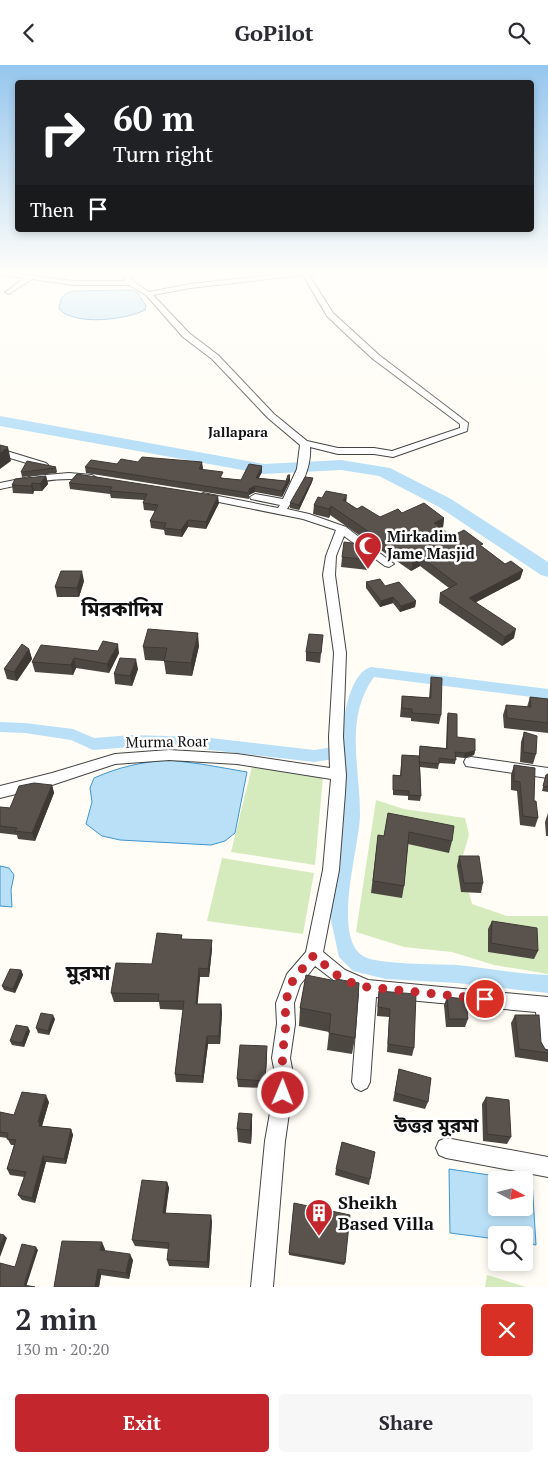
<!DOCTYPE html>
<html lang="en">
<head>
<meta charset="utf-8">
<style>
  body { margin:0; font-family:"PT Serif","Noto Sans Bengali",serif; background:#f7f7f7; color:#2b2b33; height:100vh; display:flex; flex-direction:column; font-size:19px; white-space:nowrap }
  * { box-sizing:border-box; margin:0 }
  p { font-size:16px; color:#7c7c81 }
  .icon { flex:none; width:28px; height:28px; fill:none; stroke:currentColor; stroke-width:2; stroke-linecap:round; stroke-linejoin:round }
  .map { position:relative; height:1222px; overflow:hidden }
  .panel { display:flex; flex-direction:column; background:#fff; flex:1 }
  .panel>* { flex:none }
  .hud { position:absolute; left:15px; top:15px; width:519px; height:152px; border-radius:5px; box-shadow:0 2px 8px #0003; background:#202124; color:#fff; overflow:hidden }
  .needle { width:32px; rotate:97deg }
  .buttons { position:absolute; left:488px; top:1106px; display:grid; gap:10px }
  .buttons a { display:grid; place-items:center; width:45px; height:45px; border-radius:5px; background:#fff; box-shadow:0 2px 8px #0003; font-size:25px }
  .pin { position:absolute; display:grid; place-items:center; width:42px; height:42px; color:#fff; margin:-21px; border:2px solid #fff; border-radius:50%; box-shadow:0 1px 5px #0007 }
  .me { position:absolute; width:55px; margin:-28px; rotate:1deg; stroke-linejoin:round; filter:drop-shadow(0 0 4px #0008) }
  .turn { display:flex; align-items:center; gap:18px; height:105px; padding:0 15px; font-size:22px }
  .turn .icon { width:65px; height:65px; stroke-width:2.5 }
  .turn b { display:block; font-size:35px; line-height:42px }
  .then { display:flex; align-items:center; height:48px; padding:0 15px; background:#0003; gap:10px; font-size:19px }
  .round { display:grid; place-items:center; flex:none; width:52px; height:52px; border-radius:5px; background:#f7f7f7 }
  .summary { display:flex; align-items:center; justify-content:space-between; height:85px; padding:0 15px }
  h1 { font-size:30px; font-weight:600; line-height:38px }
  .cta { display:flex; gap:10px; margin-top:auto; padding:10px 15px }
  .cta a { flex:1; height:58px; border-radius:5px; background:#c4262e; color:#fff; font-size:20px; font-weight:600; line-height:58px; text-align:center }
  .cta a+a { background:#f7f7f7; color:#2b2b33 }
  header { display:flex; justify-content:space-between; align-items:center; height:65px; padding:0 15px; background:#fff; font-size:22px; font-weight:600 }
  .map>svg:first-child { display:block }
  .green { fill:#d5ebbd }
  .water { fill:#b9e0f7; stroke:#3f96cf }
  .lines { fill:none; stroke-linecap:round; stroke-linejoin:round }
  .canal { fill:#b9e0f7; fill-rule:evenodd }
  .river { fill:#b9e0f7; fill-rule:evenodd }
  .minor-casing { stroke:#444; stroke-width:2 }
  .minor { fill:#fff; fill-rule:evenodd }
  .wall { fill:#4d4742 }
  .shaded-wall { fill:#3f3936 }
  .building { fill:#5a524d; stroke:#3f3936 }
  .route { stroke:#c4262e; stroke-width:9; stroke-dasharray:0 16.2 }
  .labels { text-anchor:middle; stroke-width:5; stroke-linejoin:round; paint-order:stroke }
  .far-neighbourhood-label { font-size:14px; font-weight:bold; fill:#111; stroke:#fff }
  .poi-label { font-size:15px; font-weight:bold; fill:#111; stroke:#fff; text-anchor:start }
  .street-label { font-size:15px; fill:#111; stroke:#fff }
  .near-poi-label { font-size:18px; font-weight:bold; fill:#111; stroke:#fff; text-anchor:start }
  .near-neighbourhood-label { font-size:19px; font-weight:bold; fill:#111; stroke:#fff }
  .district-label { font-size:20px; font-weight:bold; fill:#111; stroke:#fff }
  .near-quarter-label { font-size:21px; font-weight:bold; fill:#111; stroke:#fff }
</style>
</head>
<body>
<header><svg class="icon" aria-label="back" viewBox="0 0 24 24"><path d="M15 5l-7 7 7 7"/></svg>GoPilot<svg class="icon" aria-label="search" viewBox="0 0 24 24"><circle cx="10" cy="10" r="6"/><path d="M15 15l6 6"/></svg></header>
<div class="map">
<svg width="548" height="1222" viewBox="0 0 548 1222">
  <rect width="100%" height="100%" fill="#fffdf5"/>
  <!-- green -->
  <g class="green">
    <polygon points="252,702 323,712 315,800 231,787"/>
    <polygon points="376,735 404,744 465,753 469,770 461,797 472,839 507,851 548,851 548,909 494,900 452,887 404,882 356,867"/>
    <polygon points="222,793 314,808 303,869 207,856"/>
    <polygon points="487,1210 526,1222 485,1222"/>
  </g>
  <!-- water -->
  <g class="water">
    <path d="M131,225L137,227L146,241L145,245C125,255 75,261 59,244C60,234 62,230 72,226Z"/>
    <path d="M169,695L201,699L247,707L235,768L225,776L211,780L120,775L102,771L86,759L92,737L90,723L94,713C119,702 141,697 169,695Z"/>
    <polygon points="0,801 9,803 14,810 11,825 12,842 0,841"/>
    <polygon points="449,1104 523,1115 496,1115 496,1142 524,1142 524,1115 532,1116 536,1180 524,1178 524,1170 496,1170 496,1174 450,1168"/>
  </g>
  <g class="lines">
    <!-- canal -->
    <path class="canal" d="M371,602L548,624V634L374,612C344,653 360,702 360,749C360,781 331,871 363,891C376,900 439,899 457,900C488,903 518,909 548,910V928L456,918L386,914L353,906L339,892L329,846L344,750L341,693L314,697L202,684L132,682L93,685L71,675L25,668L0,667V657L25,658L73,664L94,673L132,670L202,672L314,685L340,681C343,661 347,609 371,602Z"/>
    <!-- river -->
    <polygon class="river" points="0,351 264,399 341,395 390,403 451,434 548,497 548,512 541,510 439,442 379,411 341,405 264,409 0,361"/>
    <defs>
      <g id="minor">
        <path d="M0,207L74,216H126L122,207H128L134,217L149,227L190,219L301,207H318L317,208L309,210L333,248L355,268L379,290L468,358L467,366L393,392L374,389H338L310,382C312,404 298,428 287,444L309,449L346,462L394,499L389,502L385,501L344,471L336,491L335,510L346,588L343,672L346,710L345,728L339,805L323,887L345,905L368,915L548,932V994L542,991L539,985L536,947L376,932L370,1017L367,1023L361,1026L355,1023L352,1017L359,928L340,920L315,901L300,920L294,938L295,959L290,993L294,1014L285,1076L273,1222H251L265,1076L276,1014L272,993L277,959L276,938L287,909L306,887L323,805L331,714L237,699L169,695L115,699L52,720L0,733V721L52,708L115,689L169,685L237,689L330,703L329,672L334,588L323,510L326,491L336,465L303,454L199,433L198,431L203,428L278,443L280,440L251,434L250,432L255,429L283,434L297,404L300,380L268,353L212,294L183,272L146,230L129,220H74L32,214L9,229L5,227L7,226L24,213L0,209ZM303,210L327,251L349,272L373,294L460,359V363L392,386L374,383H338L307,376L274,349L218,290L189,268L153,230L190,223Z"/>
        <polygon points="0,384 46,398 48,400 43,403 0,390"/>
        <path d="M69,408L92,410L97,413C91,418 79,414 70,414C47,414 23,419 0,424V418L34,411Z"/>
        <polygon points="471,692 548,703 548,713 466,701 464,697 466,693"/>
        <polygon points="446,1073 548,1092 548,1112 446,1093 439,1090 436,1083 439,1076"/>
      </g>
    </defs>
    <!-- minor casing -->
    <use href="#minor" class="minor-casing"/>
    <!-- minor -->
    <use href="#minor" class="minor"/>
  </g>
  <!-- wall -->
  <g class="wall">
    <polygon points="138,397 203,403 202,405 223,413 241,415 262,407 258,413 286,416 290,416 282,432 255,427 249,430 249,434 86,408 85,402"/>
    <polygon points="56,402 57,407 56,408 22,412 21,407"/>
    <polygon points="77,409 219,438 206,464 188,462 182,472 165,470 164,465 151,463 150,456 155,446 144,445 143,438 144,435 111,433 110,429 70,424 69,418"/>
    <polygon points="46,411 48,419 42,426 34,426 33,429 13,428 12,420"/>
    <polygon points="313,413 312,417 299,445 290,443 290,438"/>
    <polygon points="346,437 357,444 380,452 402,448 444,453 443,462 441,463 452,471 482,482 505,499 523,505 520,514 476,537 514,573 502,581 439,538 440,528 449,523 420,501 411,506 330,450 329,453 313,449 314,440"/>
    <polygon points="370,482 368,505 341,502 342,492"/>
    <polygon points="84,516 79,532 57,532 55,522"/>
    <polygon points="366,517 385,521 416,536 415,542 400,547 393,538 380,542 366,523"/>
    <polygon points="322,580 320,598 306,596 306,587"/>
    <polygon points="199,581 192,611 166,609 164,596 145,595 143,582"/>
    <polygon points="29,584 32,594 17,616 7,614 4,604"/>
    <polygon points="119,588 109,608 76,603 73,610 35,607 32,597"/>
    <polygon points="138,604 132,621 115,619 114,609"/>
    <polygon points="431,612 441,650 439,659 411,656 411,653 400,652 402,631 429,633 430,621"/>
    <polygon points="530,632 548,634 548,668 504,663 503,650 506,640 527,642"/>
    <polygon points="448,648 457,672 475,686 474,690 464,693 456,692 455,699 439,698 438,704 420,702 421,731 420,736 408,735 408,731 393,730 393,710 400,710 402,690 419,691 420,681 446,683 447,653"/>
    <polygon points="524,667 536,689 533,699 520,697 521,677"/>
    <polygon points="514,700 534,736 538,753 535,762 520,760 517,726 511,725 511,710"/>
    <polygon points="548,709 548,727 542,726 546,710"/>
    <polygon points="52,720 54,728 35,776 18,774 17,770 0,768 0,742 10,743"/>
    <polygon points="388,748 452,776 449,788 408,779 404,821 402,833 371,828 378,770 384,771"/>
    <polygon points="548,748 548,771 546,771 545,757"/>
    <polygon points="459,791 483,818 481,828 461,827 457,801"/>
    <polygon points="492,856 538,886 534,894 488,887 488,864"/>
    <polygon points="182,870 182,874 212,884 209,912 200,912 197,939 221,939 222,948 220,979 208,979 203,1018 176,1017 175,1009 183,945 160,944 159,937 114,937 111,928 152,899"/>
    <polygon points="21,905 23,910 15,928 4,925 2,921"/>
    <polygon points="306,910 355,973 352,989 327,985 329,967 299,961 300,943"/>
    <polygon points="379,926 414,983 412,991 387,987 389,952 377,951 378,934"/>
    <polygon points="447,932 468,954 465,962 446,962 444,940"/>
    <polygon points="515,950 541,977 545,984 548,985 548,997 515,992 511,958"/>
    <polygon points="55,954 49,970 38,968 36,963"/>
    <polygon points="30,966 24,982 12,980 10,976"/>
    <polygon points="267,989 265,1023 238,1022 237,1014"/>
    <polygon points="399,1004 428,1037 425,1044 393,1036"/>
    <polygon points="486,1032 511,1072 507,1079 483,1076 482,1039"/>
    <polygon points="49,1037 42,1061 71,1064 73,1070 66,1099 46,1097 35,1138 22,1135 18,1130 24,1112 10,1110 7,1104 14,1080 11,1080 7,1073 0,1072 0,1047 14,1050"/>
    <polygon points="252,1049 252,1063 251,1079 238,1077 237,1064"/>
    <polygon points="336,1104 370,1114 369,1120 335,1110"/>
    <polygon points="167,1117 169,1123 165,1148 212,1156 209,1203 169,1201 167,1195 169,1184 135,1181 132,1175"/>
    <polygon points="294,1138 345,1198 344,1200 289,1190"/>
    <polygon points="105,1184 105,1186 133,1195 129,1214 101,1210 99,1222 54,1222"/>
  </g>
  <!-- shaded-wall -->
  <g class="shaded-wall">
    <polygon points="8,382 11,396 0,404 0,388"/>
    <polygon points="202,397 203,403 199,410 199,404"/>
    <polygon points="262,401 262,407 256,419 256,413"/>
    <polygon points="290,410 290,416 282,432 282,426"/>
    <polygon points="46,411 48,419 42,426 40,419"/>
    <polygon points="313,413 312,417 299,445 299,440"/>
    <polygon points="32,418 34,426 33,429 31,421"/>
    <polygon points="255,421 255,427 249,430 249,424"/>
    <polygon points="347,430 346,439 343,435"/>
    <polygon points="218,431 219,438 206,464 206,457"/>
    <polygon points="331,441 330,450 329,453 329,444"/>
    <polygon points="444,453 443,462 433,467 434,458"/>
    <polygon points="188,455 188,462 182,472 181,465"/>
    <polygon points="421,492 420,501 411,506 413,497"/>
    <polygon points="523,505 520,514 467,542 469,533"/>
    <polygon points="82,506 84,516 79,532 77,523"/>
    <polygon points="393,532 393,538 380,542 381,536"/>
    <polygon points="416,536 415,542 400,547 401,541"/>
    <polygon points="516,564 514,573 502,581 505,572"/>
    <polygon points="198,568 199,581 192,611 191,598"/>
    <polygon points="118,579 119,588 109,608 107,599"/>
    <polygon points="29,584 32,594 17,616 14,607"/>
    <polygon points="74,593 76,603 73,610 71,600"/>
    <polygon points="136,594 138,604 132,621 130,611"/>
    <polygon points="475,686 474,690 464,693 465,688"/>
    <polygon points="52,720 54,728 35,776 32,768"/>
    <polygon points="212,875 212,884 209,912 208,904"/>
    <polygon points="199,903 200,912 197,947 196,939"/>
    <polygon points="21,905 23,910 15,928 13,924"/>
    <polygon points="221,939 222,948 220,979 219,971"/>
    <polygon points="53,950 55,954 49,970 48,966"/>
    <polygon points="28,962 30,966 24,982 22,978"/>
    <polygon points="207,971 208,979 203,1018 202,1011"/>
    <polygon points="267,981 267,989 265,1023 265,1016"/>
    <polygon points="46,1030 49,1037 42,1061 42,1067 38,1057"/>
    <polygon points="252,1049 252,1063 251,1079 250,1065"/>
    <polygon points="71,1064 73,1070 66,1099 64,1094"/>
    <polygon points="43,1091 46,1097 35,1138 32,1133"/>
    <polygon points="167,1117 169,1123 165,1154 163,1148"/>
    <polygon points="211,1150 212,1156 209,1203 207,1197"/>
    <polygon points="4,1170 7,1173 0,1192 0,1182"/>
    <polygon points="102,1177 105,1184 104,1192 100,1185"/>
    <polygon points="36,1182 38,1185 26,1222 24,1220"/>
    <polygon points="130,1189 133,1195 129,1214 126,1208"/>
    <polygon points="98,1204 101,1210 99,1222 95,1222"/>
  </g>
  <!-- building -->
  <g class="building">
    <polygon points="0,380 8,382 0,388"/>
    <polygon points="142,392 202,397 199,404 223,407 220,413 241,415 249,399 262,401 256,413 286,416 288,410 290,410 282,426 255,421 249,424 249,428 85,402 91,395 117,399 121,394 138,397"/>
    <polygon points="27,396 56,402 55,403 21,407"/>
    <polygon points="77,409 218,431 206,457 188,455 181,465 164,463 166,458 150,456 158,440 143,438 147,429 110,426 112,422 69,418"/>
    <polygon points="46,411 40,419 32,418 31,421 12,420 15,414"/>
    <polygon points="305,412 313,413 299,440 290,438"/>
    <polygon points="326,426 347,430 343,435 357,444 362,441 380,452 398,444 402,448 424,438 444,453 434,458 452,471 464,465 483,479 480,480 505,499 511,496 523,505 469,533 516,564 505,572 440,528 457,519 421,492 413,497 331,441 329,444 314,440 318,432 322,433"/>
    <polygon points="344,477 367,480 370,482 369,495 342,492"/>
    <polygon points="61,506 82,506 77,523 55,522"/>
    <polygon points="380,514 385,521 399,517 416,536 401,541 393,532 381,536 366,517"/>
    <polygon points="148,564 198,568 191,598 164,596 167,583 143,582"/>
    <polygon points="309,569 323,570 321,588 306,587"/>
    <polygon points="103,576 118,579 107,599 74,593 71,600 32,597 41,580 98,586"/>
    <polygon points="22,579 29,584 14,607 4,604"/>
    <polygon points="120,593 136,594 130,611 114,609"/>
    <polygon points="431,612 442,613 441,650 412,648 412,644 402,643 402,631 431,633"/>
    <polygon points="530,632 548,634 548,658 507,653 506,640 531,642"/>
    <polygon points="448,648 457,649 457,672 475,674 475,686 465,688 455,687 456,695 439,693 439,699 419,697 420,681 447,684"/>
    <polygon points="524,667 537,671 536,689 523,687"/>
    <polygon points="402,690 419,691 421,731 409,730 409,726 393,725 393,710 401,711"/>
    <polygon points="514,700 535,703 534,736 536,736 538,753 523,751 520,717 514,716"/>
    <polygon points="548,709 548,722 543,721 546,710"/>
    <polygon points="34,718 52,720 32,768 15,766 17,763 0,761 0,742 10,743 19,721"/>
    <polygon points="388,748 454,761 452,776 409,767 404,821 373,816 378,770 384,771"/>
    <polygon points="459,791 479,791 483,818 464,818"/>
    <polygon points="492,856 537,863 538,886 491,878"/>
    <polygon points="157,868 182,870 181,874 212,875 208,904 199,903 196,939 221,939 219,971 207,971 202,1011 175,1009 184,936 158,936 159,929 111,928 116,898 152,899"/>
    <polygon points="10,904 21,905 13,924 2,921"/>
    <polygon points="306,910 336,916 336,914 359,918 355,973 329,968 331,949 300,943"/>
    <polygon points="379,926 416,929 414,983 388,979 390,944 378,942"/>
    <polygon points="447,932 466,934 468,954 449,954"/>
    <polygon points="41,948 53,950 48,966 36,963"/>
    <polygon points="515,950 539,950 541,977 545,984 548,985 548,988 519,984"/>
    <polygon points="16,960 28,962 22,978 10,976"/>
    <polygon points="240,980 267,981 265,1016 237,1014"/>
    <polygon points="399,1004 431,1013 428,1037 395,1028"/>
    <polygon points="22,1027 46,1030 38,1057 40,1058 39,1061 71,1064 64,1094 43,1091 32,1133 18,1130 26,1107 7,1104 16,1075 7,1074 8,1068 0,1067 0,1047 14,1050"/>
    <polygon points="486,1032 509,1035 511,1072 487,1069"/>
    <polygon points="239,1048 252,1049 250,1065 237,1064"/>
    <polygon points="342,1077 375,1087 370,1114 336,1104"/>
    <polygon points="142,1115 167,1117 163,1148 211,1150 207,1197 167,1195 169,1178 132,1175"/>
    <polygon points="294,1138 350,1150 345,1198 289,1188"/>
    <polygon points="0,1169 4,1170 0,1182"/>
    <polygon points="62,1176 102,1177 100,1185 130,1189 126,1208 98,1204 95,1222 54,1222"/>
    <polygon points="22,1179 36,1182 24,1220 35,1222 0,1222 0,1198 15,1202"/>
  </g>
  <!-- sky -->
  <linearGradient id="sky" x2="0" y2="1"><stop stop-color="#95c6ee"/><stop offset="0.55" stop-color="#fffefa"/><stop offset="1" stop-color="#fffefa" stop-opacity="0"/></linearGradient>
  <rect width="548" height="378" fill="url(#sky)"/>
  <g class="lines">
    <!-- route -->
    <polyline class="route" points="283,1028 285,1014 282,993 286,959 285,938 293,915 314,890 335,909 358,921 485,934"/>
  </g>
  <!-- icons -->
  <defs>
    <symbol id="mosque-pin" viewBox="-11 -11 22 30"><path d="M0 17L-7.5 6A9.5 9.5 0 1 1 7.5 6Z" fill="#c4262e" stroke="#fff"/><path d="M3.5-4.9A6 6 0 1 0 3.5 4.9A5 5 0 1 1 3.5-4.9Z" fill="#fff"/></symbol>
    <symbol id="building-pin" viewBox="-11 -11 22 30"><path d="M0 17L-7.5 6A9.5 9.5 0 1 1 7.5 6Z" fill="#c4262e" stroke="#fff"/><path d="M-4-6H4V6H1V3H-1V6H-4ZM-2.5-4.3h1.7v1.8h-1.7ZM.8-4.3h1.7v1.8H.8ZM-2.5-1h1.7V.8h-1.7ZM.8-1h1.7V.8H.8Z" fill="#fff"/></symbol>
  </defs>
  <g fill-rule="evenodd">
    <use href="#mosque-pin" x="352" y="465" width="32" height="43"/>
    <use href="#building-pin" x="303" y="1132" width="32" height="43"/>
  </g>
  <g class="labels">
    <!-- far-neighbourhood labels -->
    <g class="far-neighbourhood-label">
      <text x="238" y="372">Jallapara</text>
    </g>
    <!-- poi labels -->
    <g class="poi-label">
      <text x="387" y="477">Mirkadim<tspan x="387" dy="17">Jame Masjid</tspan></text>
    </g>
    <!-- street labels -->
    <g class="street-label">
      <text transform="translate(167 677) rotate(-1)" y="5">Murma Roar</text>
    </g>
    <!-- near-poi labels -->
    <g class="near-poi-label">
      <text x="338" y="1144">Sheikh<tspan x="338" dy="21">Based Villa</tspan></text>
    </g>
    <!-- near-neighbourhood labels -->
    <g class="near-neighbourhood-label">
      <text x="436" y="1067">উত্তর মুরমা</text>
    </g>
    <!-- district labels -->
    <g class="district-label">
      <text x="122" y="551">মিরকাদিম</text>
    </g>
    <!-- near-quarter labels -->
    <g class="near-quarter-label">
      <text x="88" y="915">মুরমা</text>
    </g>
  </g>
</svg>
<div class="buttons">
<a><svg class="needle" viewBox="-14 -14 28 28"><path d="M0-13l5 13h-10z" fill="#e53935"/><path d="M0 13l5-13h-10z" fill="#7c7c81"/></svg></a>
<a><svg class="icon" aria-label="search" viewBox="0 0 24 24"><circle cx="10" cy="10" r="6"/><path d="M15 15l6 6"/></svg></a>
</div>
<div class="pin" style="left:485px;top:934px;background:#d93025"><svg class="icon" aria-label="arrive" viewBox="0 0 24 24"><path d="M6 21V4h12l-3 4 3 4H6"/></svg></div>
<svg class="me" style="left:283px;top:1028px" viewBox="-20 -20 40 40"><circle r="17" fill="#c4262e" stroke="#fff" stroke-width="3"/><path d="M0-11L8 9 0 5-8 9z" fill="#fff"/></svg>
<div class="hud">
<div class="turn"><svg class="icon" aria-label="right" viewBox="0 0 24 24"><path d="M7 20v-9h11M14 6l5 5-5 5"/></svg><div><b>60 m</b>Turn right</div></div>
<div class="then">Then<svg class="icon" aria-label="arrive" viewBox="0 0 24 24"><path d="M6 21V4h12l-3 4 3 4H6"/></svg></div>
</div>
</div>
<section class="panel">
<div class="summary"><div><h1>2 min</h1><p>130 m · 20:20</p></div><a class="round" style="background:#d93025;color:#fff"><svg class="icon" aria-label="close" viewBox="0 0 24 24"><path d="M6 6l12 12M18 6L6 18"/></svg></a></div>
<div class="cta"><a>Exit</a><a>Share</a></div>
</section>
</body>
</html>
